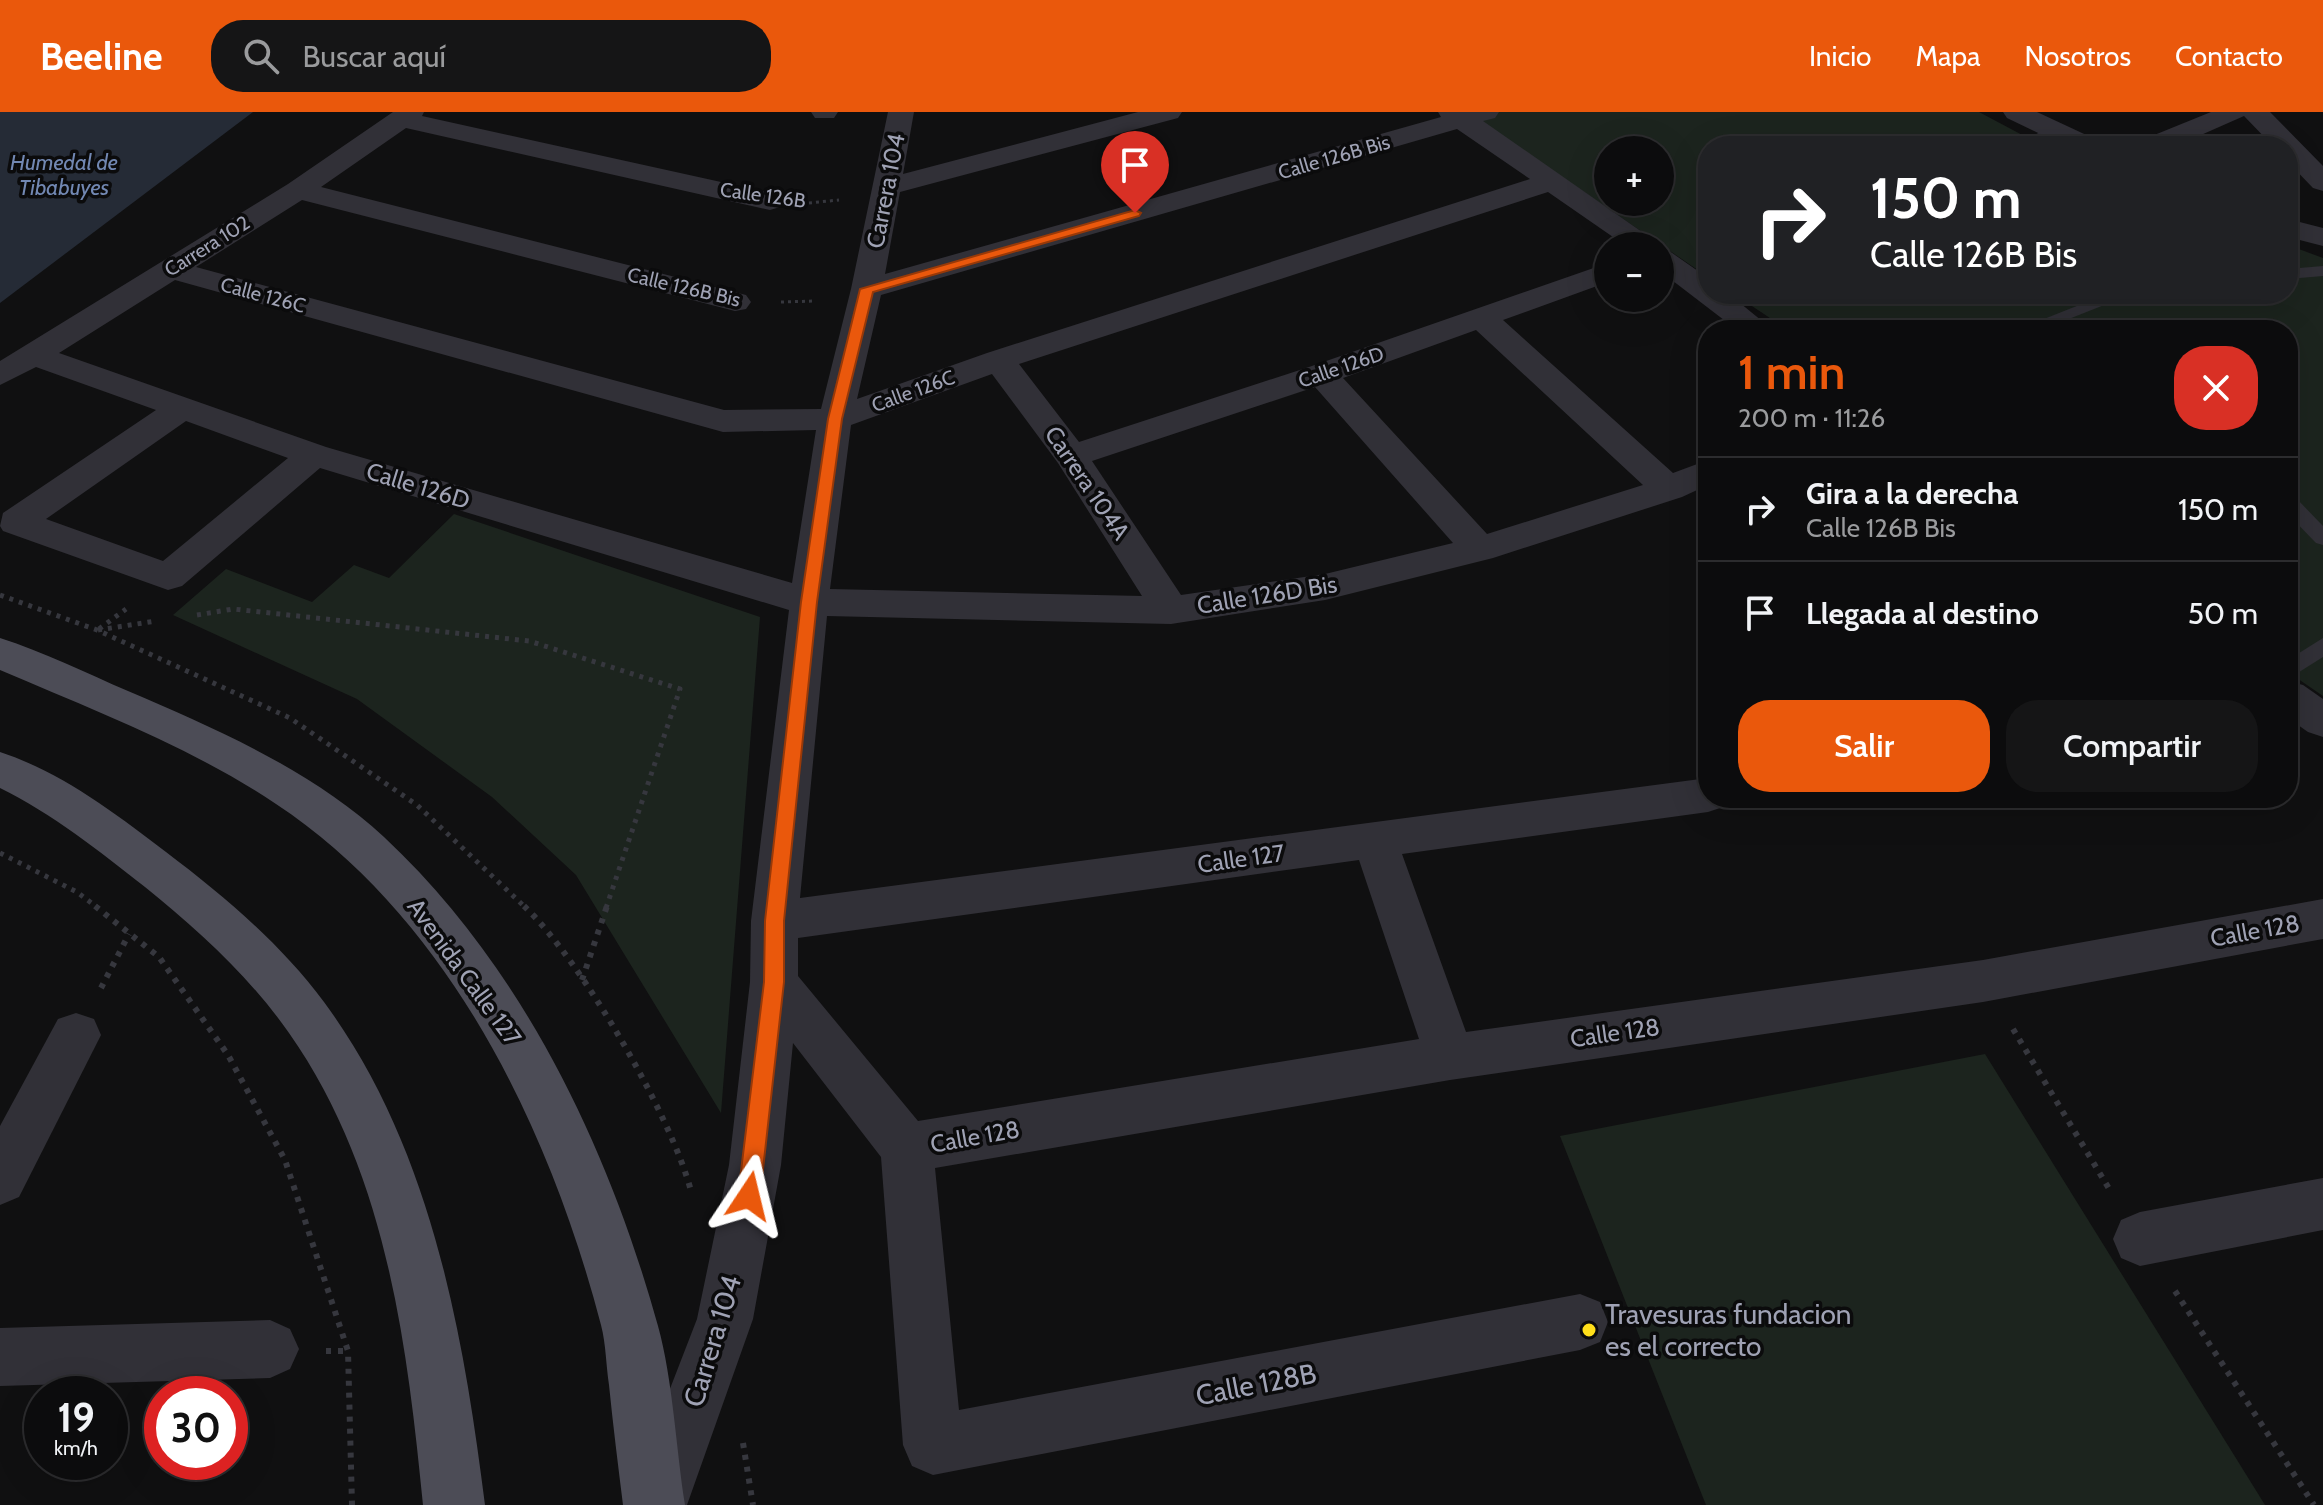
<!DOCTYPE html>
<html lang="es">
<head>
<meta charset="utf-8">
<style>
  body { margin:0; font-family:Cabin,sans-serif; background:#151516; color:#f1f3f6; height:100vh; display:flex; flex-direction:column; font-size:30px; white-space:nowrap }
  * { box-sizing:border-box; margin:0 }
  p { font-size:26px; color:#9a9b9d }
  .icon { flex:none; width:44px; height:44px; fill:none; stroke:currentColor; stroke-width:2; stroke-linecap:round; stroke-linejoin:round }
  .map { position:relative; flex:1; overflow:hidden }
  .panel { position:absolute; left:1698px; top:208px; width:600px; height:488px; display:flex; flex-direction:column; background:#0c0c0d; border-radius:32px; box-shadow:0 8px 32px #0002,0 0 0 2px #2c2c2e }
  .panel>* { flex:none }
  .hud { position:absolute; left:1698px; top:24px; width:600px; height:168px; border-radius:32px; box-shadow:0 8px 32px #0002,0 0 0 2px #2c2c2e; background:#202124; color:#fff; overflow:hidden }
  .controls { position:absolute; left:1594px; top:24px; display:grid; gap:16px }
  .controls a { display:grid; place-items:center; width:80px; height:80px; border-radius:50%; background:#0c0c0d; box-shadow:0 8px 32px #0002,0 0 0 2px #2c2c2e; font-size:40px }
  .speed { position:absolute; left:24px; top:1264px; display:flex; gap:16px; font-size:40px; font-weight:700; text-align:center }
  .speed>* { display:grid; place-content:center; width:104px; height:104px; border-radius:50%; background:#0c0c0d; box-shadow:0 8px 32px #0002,0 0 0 2px #2c2c2e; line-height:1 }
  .speed small { font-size:20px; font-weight:400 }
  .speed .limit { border:12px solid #d22; background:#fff; color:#111 }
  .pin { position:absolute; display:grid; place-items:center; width:68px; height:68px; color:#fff; margin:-82px -34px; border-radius:50% 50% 50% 0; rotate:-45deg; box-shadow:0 0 8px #0007 }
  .pin .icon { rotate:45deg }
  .me { position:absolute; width:88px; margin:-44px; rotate:10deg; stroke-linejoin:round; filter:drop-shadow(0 0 6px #0008) }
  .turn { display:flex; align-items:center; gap:28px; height:168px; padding:0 40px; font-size:36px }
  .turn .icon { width:104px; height:104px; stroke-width:2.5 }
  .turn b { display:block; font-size:56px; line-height:68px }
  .round { display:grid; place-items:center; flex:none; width:84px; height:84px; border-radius:32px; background:#151516 }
  .summary { display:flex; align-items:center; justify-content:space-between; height:136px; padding:0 40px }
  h1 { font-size:48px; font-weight:600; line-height:60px; color:#ea580c }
  .primary-button { display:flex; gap:16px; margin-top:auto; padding:16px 40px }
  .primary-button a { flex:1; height:92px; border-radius:32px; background:#ea580c; color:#fff; font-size:32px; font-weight:600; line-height:92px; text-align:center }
  .primary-button a+a { background:#151516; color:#f1f3f6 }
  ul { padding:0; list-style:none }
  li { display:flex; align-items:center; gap:24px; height:104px; padding:0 40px; border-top:2px solid #2c2c2e }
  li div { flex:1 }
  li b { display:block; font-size:30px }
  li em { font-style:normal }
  header { display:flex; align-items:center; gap:48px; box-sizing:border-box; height:112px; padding:0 40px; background:#ea580c; color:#fff }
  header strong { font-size:38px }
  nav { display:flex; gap:44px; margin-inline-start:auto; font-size:28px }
  .search { width:560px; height:72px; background:#151516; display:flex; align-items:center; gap:20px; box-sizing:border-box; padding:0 28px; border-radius:32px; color:#9a9b9d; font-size:30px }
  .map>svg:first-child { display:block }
  .green { fill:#1c241e; fill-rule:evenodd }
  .water { fill:#252b36 }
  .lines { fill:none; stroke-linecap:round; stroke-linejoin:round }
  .path-far2 { stroke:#36373e; stroke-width:3; stroke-dasharray:3 4; stroke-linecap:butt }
  .path-far1 { stroke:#36373e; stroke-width:5; stroke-dasharray:4 6; stroke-linecap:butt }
  .path { stroke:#36373e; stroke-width:6; stroke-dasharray:5 7; stroke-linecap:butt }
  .service { fill:#313037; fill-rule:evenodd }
  .minor { fill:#313037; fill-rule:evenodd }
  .primary { fill:#4c4c56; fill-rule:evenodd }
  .route { fill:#ea580c; stroke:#983908; stroke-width:2 }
  .poi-dot { fill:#ffdf1a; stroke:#0b0b0c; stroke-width:3 }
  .labels { text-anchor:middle; stroke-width:7; stroke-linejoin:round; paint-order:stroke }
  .far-street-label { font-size:20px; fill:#9fa2b4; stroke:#0b0b0c }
  .far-water-label { font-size:22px; font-style:italic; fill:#7288b3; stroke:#0b0b0c }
  .street-label { font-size:24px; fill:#9fa2b4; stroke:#0b0b0c }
  .near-poi-label { font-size:28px; fill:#9fa2b4; stroke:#0b0b0c; text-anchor:start }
  .near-street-label { font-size:28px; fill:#9fa2b4; stroke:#0b0b0c }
</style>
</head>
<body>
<header>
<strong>Beeline</strong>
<div class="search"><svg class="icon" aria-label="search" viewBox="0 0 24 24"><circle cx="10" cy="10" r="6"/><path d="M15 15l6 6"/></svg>Buscar aquí</div>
<nav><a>Inicio</a><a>Mapa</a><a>Nosotros</a><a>Contacto</a></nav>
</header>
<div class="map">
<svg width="2323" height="1393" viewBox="0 0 2323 1393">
  <rect width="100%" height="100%" fill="#101011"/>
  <!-- green -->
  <g class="green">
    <path d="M1467,0H1979L2043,34H1708V165ZM1608,38H1660V90H1608Z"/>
    <polygon points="2288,133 2323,146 2323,584 2288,560 2288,218 1788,218 1734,182 2288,182"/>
    <polygon points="454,402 760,505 721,1001 576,763 492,685 357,587 173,503 226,457 312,490 354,453 389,466"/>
    <polygon points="1985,942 2265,1393 1706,1393 1560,1024"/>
  </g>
  <!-- water -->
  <polygon class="water" points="0,0 253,0 0,191"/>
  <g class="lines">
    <!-- path-far2 -->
    <g class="path-far2">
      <polyline points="809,91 839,88"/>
      <polyline points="781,190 815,189"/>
    </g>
    <!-- path-far1 -->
    <g class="path-far1">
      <polyline points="0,483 97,518 290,606 417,693 526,796"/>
      <polyline points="197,503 233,497 529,529 680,577 606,796"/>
      <polyline points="99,517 126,497"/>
      <polyline points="98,518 156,509"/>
      <polyline points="0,741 77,780 98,796"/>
    </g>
    <!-- path -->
    <g class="path">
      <polyline points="95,794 159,845 228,943 285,1048 348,1239 352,1393"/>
      <path d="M524,794C581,848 671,1003 691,1079"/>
      <polyline points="582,868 607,794"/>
      <polyline points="101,876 129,822"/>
      <polyline points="2013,917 2111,1080"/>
      <polyline points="2175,1179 2314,1393"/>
      <polyline points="326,1239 348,1239"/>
      <polyline points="743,1331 753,1393"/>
    </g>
    <!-- service -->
    <g class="service">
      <polygon points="2052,14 2059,18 2057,21 2032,34 2013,34"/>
      <polygon points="2323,154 2323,164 2288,167 2288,157"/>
      <polygon points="2107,182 2132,182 2041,218 2016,218"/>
      <polygon points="2288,383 2295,385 2323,414 2323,433 2316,431 2288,402"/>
      <polygon points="2323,526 2323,545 2288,567 2288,548"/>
    </g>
    <!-- minor -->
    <g class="minor">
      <path d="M393,0H424L422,4L780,83L784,89L780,95L770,98L406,16L321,75L746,183L751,190L746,197L735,199L302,88L196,155L724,298L821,297L851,177L888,0H914L903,62L1138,0H1182L1178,6L900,80L885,162L1441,5L1438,0H1499L1495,6L1483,9L1708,166V182H1729L1773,218H1737L1660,159V134H1626L1548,80L1019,252L1079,330L1309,255L1608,151V170L1503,208L1673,361L1708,348V373L1682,385L1493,446L1325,488L1171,512L827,504L800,786L1708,666V686H1728L1723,695L1708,700L1402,742L1466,920L1983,848L2323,787V827L1983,890L1450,968L935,1056L959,1298L1580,1182L1600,1190L1608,1210L1600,1230L1580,1238L933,1363L912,1354L903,1333L881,1045L793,931L781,1053L753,1207L687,1393H625L697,1207L729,1053L750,870L751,809L789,498L320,356L182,474L168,478L3,419L0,414L3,401L156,298L36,255L0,273V249L288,72ZM1457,17L1530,67L987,241L857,287L881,183ZM175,168L723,320L816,318L792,471L326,335L59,241ZM1476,218L1643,373L1487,422L1343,266ZM992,262L1058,351L1142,484L830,477L851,313ZM1315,275L1453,431L1325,462L1181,483L1092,349ZM186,309L288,346L163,449L46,407ZM1359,748L1419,927L918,1009L798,864V826Z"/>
      <polygon points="811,0 838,0 834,6 815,6"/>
      <polygon points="2003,0 2037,0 2097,28 2101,34 2065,34 2007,6"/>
      <polygon points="2211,0 2270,0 2323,54 2323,79 2313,76 2288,50 2288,34 2273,34 2244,4 2176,34 2138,34 2142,28"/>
      <polygon points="2288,107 2323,116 2323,134 2288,125"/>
      <polygon points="2288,569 2303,573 2323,587 2323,625 2308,620 2288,606"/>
      <polygon points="76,901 94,907 101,923 19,1085 0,1093 0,1014 58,907"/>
      <polygon points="2323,1066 2323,1118 2140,1154 2121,1146 2113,1127 2121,1108 2140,1100"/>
      <polygon points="270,1208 290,1217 299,1237 290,1257 270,1266 0,1274 0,1216"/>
    </g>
    <!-- primary -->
    <g class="primary">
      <path d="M0,526C44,540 86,561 128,579C217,617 313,659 384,725C522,854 608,1034 658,1214C673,1268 676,1337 685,1393H623C618,1353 613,1313 609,1273C606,1254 606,1232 601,1213C550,1018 450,807 276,692C191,635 93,598 0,558Z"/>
      <path d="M0,640C61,660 115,701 166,740C224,784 280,831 324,890C431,1035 463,1219 485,1393H423C407,1230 386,1059 289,921C250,865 198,818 145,775C99,739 53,702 0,676Z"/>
    </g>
  </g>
  <!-- route -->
  <polygon class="route" points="1135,98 1141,101 1139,104 873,180 842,307 817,490 784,809 784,870 760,1084 757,1092 749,1095 741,1092 738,1084 764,870 765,809 801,490 828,307 860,177"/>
  <!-- markers -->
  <circle class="poi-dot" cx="1589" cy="1218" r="8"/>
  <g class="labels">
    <!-- far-street labels -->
    <g class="far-street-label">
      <text transform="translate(1334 45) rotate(-16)" y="7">Calle 126B Bis</text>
      <text transform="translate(763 83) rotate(8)" y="7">Calle 126B</text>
      <text transform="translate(207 134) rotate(-32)" y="7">Carrera 102</text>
      <text transform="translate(684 175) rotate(13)" y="7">Calle 126B Bis</text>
      <text transform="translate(263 183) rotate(15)" y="7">Calle 126C</text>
      <text transform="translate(1341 255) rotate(-19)" y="7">Calle 126D</text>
      <text transform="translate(913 279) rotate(-20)" y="7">Calle 126C</text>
    </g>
    <!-- far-water labels -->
    <g class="far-water-label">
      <text x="64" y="58">Humedal de<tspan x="64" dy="25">Tibabuyes</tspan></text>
    </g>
    <!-- street labels -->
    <g class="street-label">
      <text transform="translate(886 79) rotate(-79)" y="8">Carrera 104</text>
      <text transform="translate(1087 371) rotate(56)" y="8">Carrera 104A</text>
      <text transform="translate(418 374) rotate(17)" y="8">Calle 126D</text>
      <text transform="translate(1267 483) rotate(-9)" y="8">Calle 126D Bis</text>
      <text transform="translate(1241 747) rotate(-8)" y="8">Calle 127</text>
      <text transform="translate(2255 819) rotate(-10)" y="8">Calle 128</text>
      <text transform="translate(464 860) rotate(54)" y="8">Avenida Calle 127</text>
      <text transform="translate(1615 921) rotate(-8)" y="8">Calle 128</text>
      <text transform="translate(975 1025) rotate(-10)" y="8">Calle 128</text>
    </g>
    <!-- near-poi labels -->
    <g class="near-poi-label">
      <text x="1605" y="1212">Travesuras fundacion<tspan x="1605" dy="32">es el correcto</tspan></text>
    </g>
    <!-- near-street labels -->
    <g class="near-street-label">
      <text transform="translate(712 1229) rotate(-73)" y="10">Carrera 104</text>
      <text transform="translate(1256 1272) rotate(-11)" y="10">Calle 128B</text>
    </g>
  </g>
</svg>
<div class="controls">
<a>+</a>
<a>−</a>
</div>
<div class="speed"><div>19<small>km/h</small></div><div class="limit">30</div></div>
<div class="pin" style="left:1135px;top:101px;background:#d93025"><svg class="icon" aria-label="arrive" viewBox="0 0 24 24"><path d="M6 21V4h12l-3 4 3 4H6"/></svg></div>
<svg class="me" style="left:749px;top:1084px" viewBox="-20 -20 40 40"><path d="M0-17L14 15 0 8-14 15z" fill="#ea580c" stroke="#fff" stroke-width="4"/></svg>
<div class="hud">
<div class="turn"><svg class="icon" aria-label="right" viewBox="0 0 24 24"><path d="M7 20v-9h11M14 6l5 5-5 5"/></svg><div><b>150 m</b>Calle 126B Bis</div></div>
</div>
<section class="panel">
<div class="summary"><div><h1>1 min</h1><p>200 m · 11:26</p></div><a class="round" style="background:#d93025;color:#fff"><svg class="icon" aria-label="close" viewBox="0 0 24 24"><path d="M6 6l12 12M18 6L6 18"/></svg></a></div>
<ul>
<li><svg class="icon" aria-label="right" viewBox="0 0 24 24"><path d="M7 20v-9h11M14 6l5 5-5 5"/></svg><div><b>Gira a la derecha</b><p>Calle 126B Bis</p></div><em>150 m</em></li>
<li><svg class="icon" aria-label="arrive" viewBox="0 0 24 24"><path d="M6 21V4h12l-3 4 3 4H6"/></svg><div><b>Llegada al destino</b></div><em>50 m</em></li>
</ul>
<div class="primary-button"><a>Salir</a><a>Compartir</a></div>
</section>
</div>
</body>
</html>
